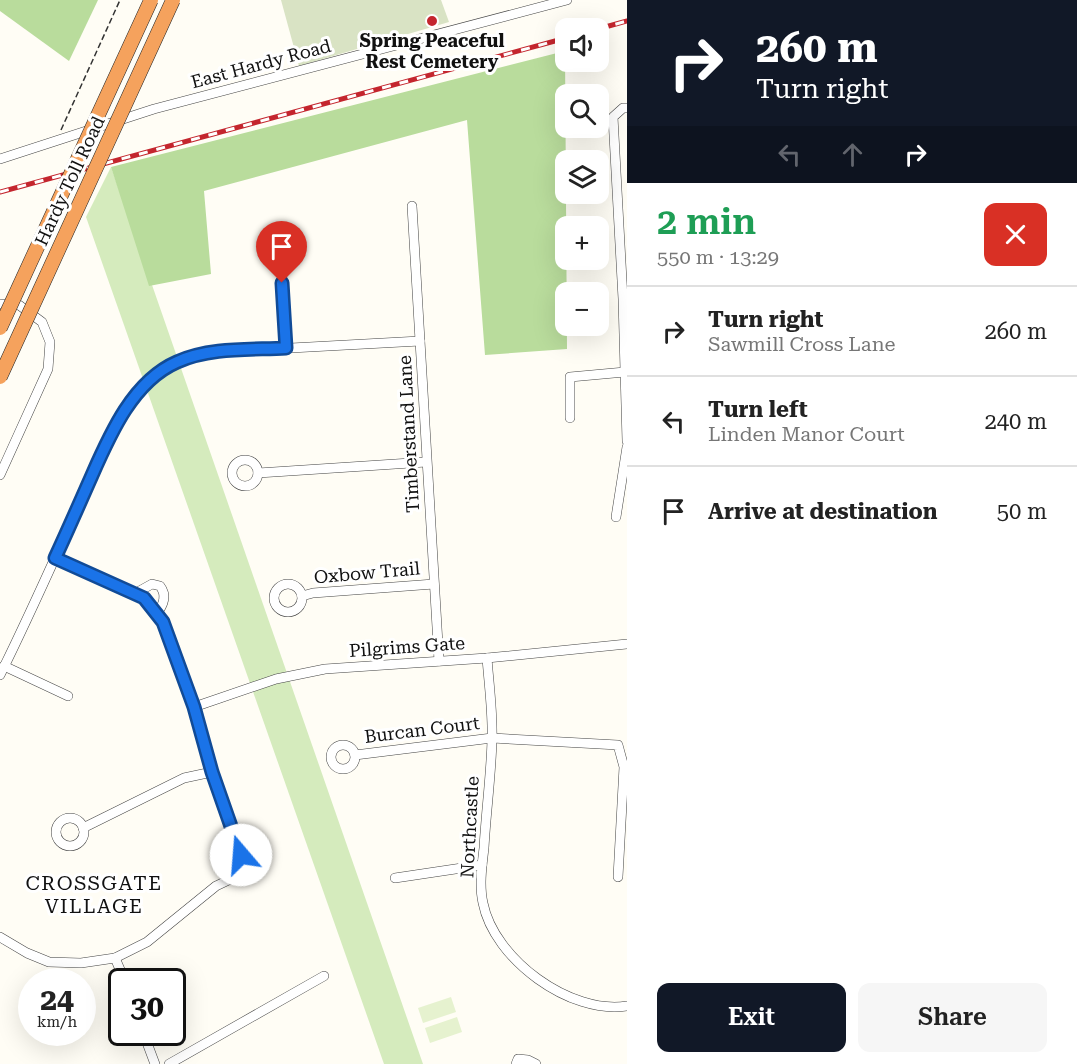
<!DOCTYPE html>
<html lang="en">
<head>
<meta charset="utf-8">
<style>
  body { margin:0; font-family:"Roboto Serif",serif; background:#f6f6f6; color:#222; height:100vh; display:flex; flex-direction:column; font-size:22px; white-space:nowrap }
  * { box-sizing:border-box; margin:0 }
  p { font-size:20px; color:#767676 }
  .icon { flex:none; width:33px; height:33px; fill:none; stroke:currentColor; stroke-width:2; stroke-linecap:round; stroke-linejoin:round }
  .map { position:relative; flex:1; overflow:hidden }
  .panel { display:flex; flex-direction:column; background:#fff; width:450px }
  .panel>* { flex:none }
  .hud { background:#111827; color:#fff; overflow:hidden }
  .controls { position:absolute; left:555px; top:18px; display:grid; gap:12px }
  .controls a { display:grid; place-items:center; width:54px; height:54px; border-radius:12px; background:#fff; box-shadow:0 6px 24px #0002; font-size:30px }
  .speed { position:absolute; left:18px; top:968px; display:flex; gap:12px; font-size:30px; font-weight:700; text-align:center }
  .speed>* { display:grid; place-content:center; width:78px; height:78px; border-radius:50%; background:#fff; box-shadow:0 6px 24px #0002; line-height:1 }
  .speed small { font-size:15px; font-weight:400 }
  .speed .limit { border:3px solid #111; border-radius:9px; background:#fff; color:#111 }
  .pin { position:absolute; display:grid; place-items:center; width:51px; height:51px; color:#fff; margin:-62px -26px; border-radius:50% 50% 50% 0; rotate:-45deg; box-shadow:0 0 6px #0007 }
  .pin .icon { rotate:45deg }
  .me { position:absolute; width:66px; margin:-33px; rotate:342deg; stroke-linejoin:round; filter:drop-shadow(0 0 4px #0008) }
  .turn { display:flex; align-items:center; gap:21px; height:126px; padding:0 30px; font-size:27px }
  .turn .icon { width:78px; height:78px; stroke-width:2.5 }
  .turn b { display:block; font-size:42px; line-height:51px }
  .lanes { display:flex; align-items:center; height:57px; padding:0 30px; background:#0003; justify-content:center; gap:30px; direction:ltr }
  .lanes .off { opacity:.35 }
  .round { display:grid; place-items:center; flex:none; width:63px; height:63px; border-radius:12px; background:#f6f6f6 }
  .head { display:flex; align-items:center; justify-content:space-between; height:102px; padding:0 30px }
  h1 { font-size:36px; font-weight:600; line-height:45px; color:#1e9e55 }
  .button { display:flex; gap:12px; margin-top:auto; padding:12px 30px }
  .button a { flex:1; height:69px; border-radius:12px; background:#111827; color:#fff; font-size:24px; font-weight:600; line-height:69px; text-align:center }
  .button a+a { background:#f6f6f6; color:#222 }
  ul { padding:0; list-style:none }
  li { display:flex; align-items:center; gap:18px; height:90px; padding:0 30px; border-top:2px solid #e0e0e0 }
  li div { flex:1 }
  li b { display:block; font-size:22px }
  li em { font-style:normal }
  main { display:flex; flex:1; min-height:0 }
  .map>svg:first-child { display:block }
  .green { fill:#d5ebbd }
  .forest { fill:#b9dc9c }
  .cemetery { fill:#d9e3c4 }
  .pitch { fill:#e6f2cf }
  .lines { fill:none; stroke-linecap:round; stroke-linejoin:round }
  .minor-casing { stroke:#444; stroke-width:10 }
  .path { stroke:#333; stroke-width:1.5; stroke-dasharray:6 3; stroke-linecap:butt }
  .minor { stroke:#fff; stroke-width:9 }
  .rail-casing { stroke:#c4262e; stroke-width:5 }
  .rail { stroke:#fff; stroke-width:3; stroke-dasharray:9; stroke-linecap:butt }
  .highway-bridge-casing { stroke:#222; stroke-width:15; stroke-linecap:butt }
  .highway-bridge { stroke:#f5a25d; stroke-width:14 }
  .route-casing { stroke:#114b97; stroke-width:15 }
  .route { stroke:#1a73e8; stroke-width:10 }
  .poi-dot { fill:#c4262e; stroke:#fff; stroke-width:2 }
  .labels { text-anchor:middle; stroke-width:6; stroke-linejoin:round; paint-order:stroke }
  .poi-label { font-size:18px; font-weight:bold; fill:#111; stroke:#fff }
  .street-label { font-size:18px; fill:#111; stroke:#fff }
  .neighbourhood-label { font-size:20px; letter-spacing:1.5px; fill:#111; stroke:#fff }
</style>
</head>
<body>
<main>
<div class="map">
<svg width="627" height="1064" viewBox="0 0 627 1064">
  <rect width="100%" height="100%" fill="#fffdf5"/>
  <!-- green -->
  <polygon class="green" points="111,167 423,1064 384,1064 86,217"/>
  <!-- forest -->
  <g class="forest">
    <polygon points="0,0 98,0 69,61 0,11"/>
    <polygon points="565,51 567,349 485,355 467,120 204,191 211,274 149,286 111,167"/>
  </g>
  <!-- cemetery -->
  <polygon class="cemetery" points="281,0 441,0 449,22 299,66"/>
  <!-- pitch -->
  <g class="pitch">
    <polygon points="451,997 456,1012 423,1023 418,1008"/>
    <polygon points="457,1017 462,1032 430,1043 425,1028"/>
  </g>
  <g class="lines">
    <defs>
      <g id="minor">
        <polyline points="627,108 623,108 613,117 623,299 627,441"/>
        <polyline points="0,159 154,109 567,0"/>
        <polyline points="412,206 439,661"/>
        <polyline points="280,239 286,348"/>
        <polyline points="0,304 19,305 42,322 50,342 48,369 0,475"/>
        <polyline points="570,418 570,377 625,372"/>
        <circle cx="245" cy="473" r="13"/>
        <polyline points="258,473 426,462"/>
        <polyline points="616,517 627,447"/>
        <circle cx="288" cy="598" r="14"/>
        <path d="M134,594L152,584L160,586C167,595 164,605 156,614"/>
        <polyline points="302,596 313,593 434,584"/>
        <path d="M487,658C489,685 493,713 492,740C491,776 486,812 484,848C482,865 479,886 483,903C494,959 570,1015 627,1006"/>
        <polyline points="4,666 68,696"/>
        <path d="M0,675C28,619 53,562 79,505C96,466 111,420 142,389C165,365 186,358 218,352L420,341"/>
        <polyline points="194,707 276,679 325,669 487,658 627,644"/>
        <circle cx="343" cy="757" r="12"/>
        <polyline points="355,755 492,738 618,745 624,767 618,877"/>
        <circle cx="70" cy="832" r="14"/>
        <polyline points="83,828 184,778 212,772"/>
        <polyline points="395,878 482,865"/>
        <polyline points="0,937 27,953 49,962 81,963 115,958 147,942 216,886 235,877 242,865 239,844 233,832 212,772 194,707 163,622 144,598 55,558"/>
        <polyline points="115,958 125,981"/>
        <polyline points="143,1032 155,1064"/>
        <polyline points="169,1064 324,976"/>
        <polyline points="516,1064 518,1059 528,1060 536,1064"/>
      </g>
    </defs>
    <!-- minor casing -->
    <use href="#minor" class="minor-casing"/>
    <!-- path -->
    <polyline class="path" points="61,130 120,0"/>
    <!-- minor -->
    <use href="#minor" class="minor"/>
    <defs>
      <g id="rail">
        <polyline points="598,29 627,21"/>
        <polyline points="0,192 566,38"/>
      </g>
    </defs>
    <!-- rail casing -->
    <use href="#rail" class="rail-casing"/>
    <!-- rail -->
    <use href="#rail" class="rail"/>
    <defs>
      <g id="highway-bridge">
        <polyline points="0,328 151,0"/>
        <polyline points="0,377 173,0"/>
      </g>
    </defs>
    <!-- highway-bridge casing -->
    <use href="#highway-bridge" class="highway-bridge-casing"/>
    <!-- highway-bridge -->
    <use href="#highway-bridge" class="highway-bridge"/>
  </g>
  <g class="lines">
    <defs>
      <path id="route" d="M241,855L239,844L233,832L212,772L194,707L163,622L144,598L55,558C67,532 78,507 89,482C108,439 131,382 177,362C210,347 251,350 286,348L282,283"/>
    </defs>
    <!-- route casing -->
    <use href="#route" class="route-casing"/>
    <!-- route -->
    <use href="#route" class="route"/>
  </g>
  <!-- markers -->
  <circle class="poi-dot" cx="432" cy="21" r="6"/>
  <g class="labels">
    <!-- poi labels -->
    <g class="poi-label">
      <text x="432" y="47">Spring Peaceful<tspan x="432" dy="21">Rest Cemetery</tspan></text>
    </g>
    <!-- street labels -->
    <g class="street-label">
      <text transform="translate(261 64) rotate(-15)" y="6">East Hardy Road</text>
      <text transform="translate(70 181) rotate(-65)" y="6">Hardy Toll Road</text>
      <text transform="translate(409 434) rotate(-93)" y="6">Timberstand Lane</text>
      <text transform="translate(367 573) rotate(-5)" y="6">Oxbow Trail</text>
      <text transform="translate(407 647) rotate(-4)" y="6">Pilgrims Gate</text>
      <text transform="translate(422 730) rotate(-7)" y="6">Burcan Court</text>
      <text transform="translate(470 827) rotate(-87)" y="6">Northcastle</text>
    </g>
    <!-- neighbourhood labels -->
    <g class="neighbourhood-label">
      <text x="94" y="890">CROSSGATE<tspan x="94" dy="23">VILLAGE</tspan></text>
    </g>
  </g>
</svg>
<div class="controls">
<a><svg class="icon" aria-label="sound" viewBox="0 0 24 24"><path d="M4 9h4l5-4v14l-5-4H4zM17 9q2 3 0 6"/></svg></a>
<a><svg class="icon" aria-label="search" viewBox="0 0 24 24"><circle cx="10" cy="10" r="6"/><path d="M15 15l6 6"/></svg></a>
<a><svg class="icon" aria-label="layers" viewBox="0 0 24 24"><path d="M12 4l9 5-9 5-9-5zM3 14l9 5 9-5"/></svg></a>
<a>+</a>
<a>−</a>
</div>
<div class="speed"><div>24<small>km/h</small></div><div class="limit">30</div></div>
<div class="pin" style="left:282px;top:283px;background:#d93025"><svg class="icon" aria-label="arrive" viewBox="0 0 24 24"><path d="M6 21V4h12l-3 4 3 4H6"/></svg></div>
<svg class="me" style="left:241px;top:855px" viewBox="-20 -20 40 40"><circle r="19" fill="#fff"/><path d="M0-13L10 11 0 6-10 11z" fill="#1a73e8"/></svg>
</div>
<section class="panel">
<div class="hud">
<div class="turn"><svg class="icon" aria-label="right" viewBox="0 0 24 24"><path d="M7 20v-9h11M14 6l5 5-5 5"/></svg><div><b>260 m</b>Turn right</div></div>
<div class="lanes"><svg class="icon off" aria-label="left" viewBox="0 0 24 24"><path d="M17 20v-9H6M10 6l-5 5 5 5"/></svg><svg class="icon off" aria-label="ahead" viewBox="0 0 24 24"><path d="M12 20V5M6 11l6-6 6 6"/></svg><svg class="icon" aria-label="right" viewBox="0 0 24 24"><path d="M7 20v-9h11M14 6l5 5-5 5"/></svg></div>
</div>
<div class="head"><div><h1>2 min</h1><p>550 m · 13:29</p></div><a class="round" style="background:#d93025;color:#fff"><svg class="icon" aria-label="close" viewBox="0 0 24 24"><path d="M6 6l12 12M18 6L6 18"/></svg></a></div>
<ul>
<li><svg class="icon" aria-label="right" viewBox="0 0 24 24"><path d="M7 20v-9h11M14 6l5 5-5 5"/></svg><div><b>Turn right</b><p>Sawmill Cross Lane</p></div><em>260 m</em></li>
<li><svg class="icon" aria-label="left" viewBox="0 0 24 24"><path d="M17 20v-9H6M10 6l-5 5 5 5"/></svg><div><b>Turn left</b><p>Linden Manor Court</p></div><em>240 m</em></li>
<li><svg class="icon" aria-label="arrive" viewBox="0 0 24 24"><path d="M6 21V4h12l-3 4 3 4H6"/></svg><div><b>Arrive at destination</b></div><em>50 m</em></li>
</ul>
<div class="button"><a>Exit</a><a>Share</a></div>
</section>
</main>
</body>
</html>
